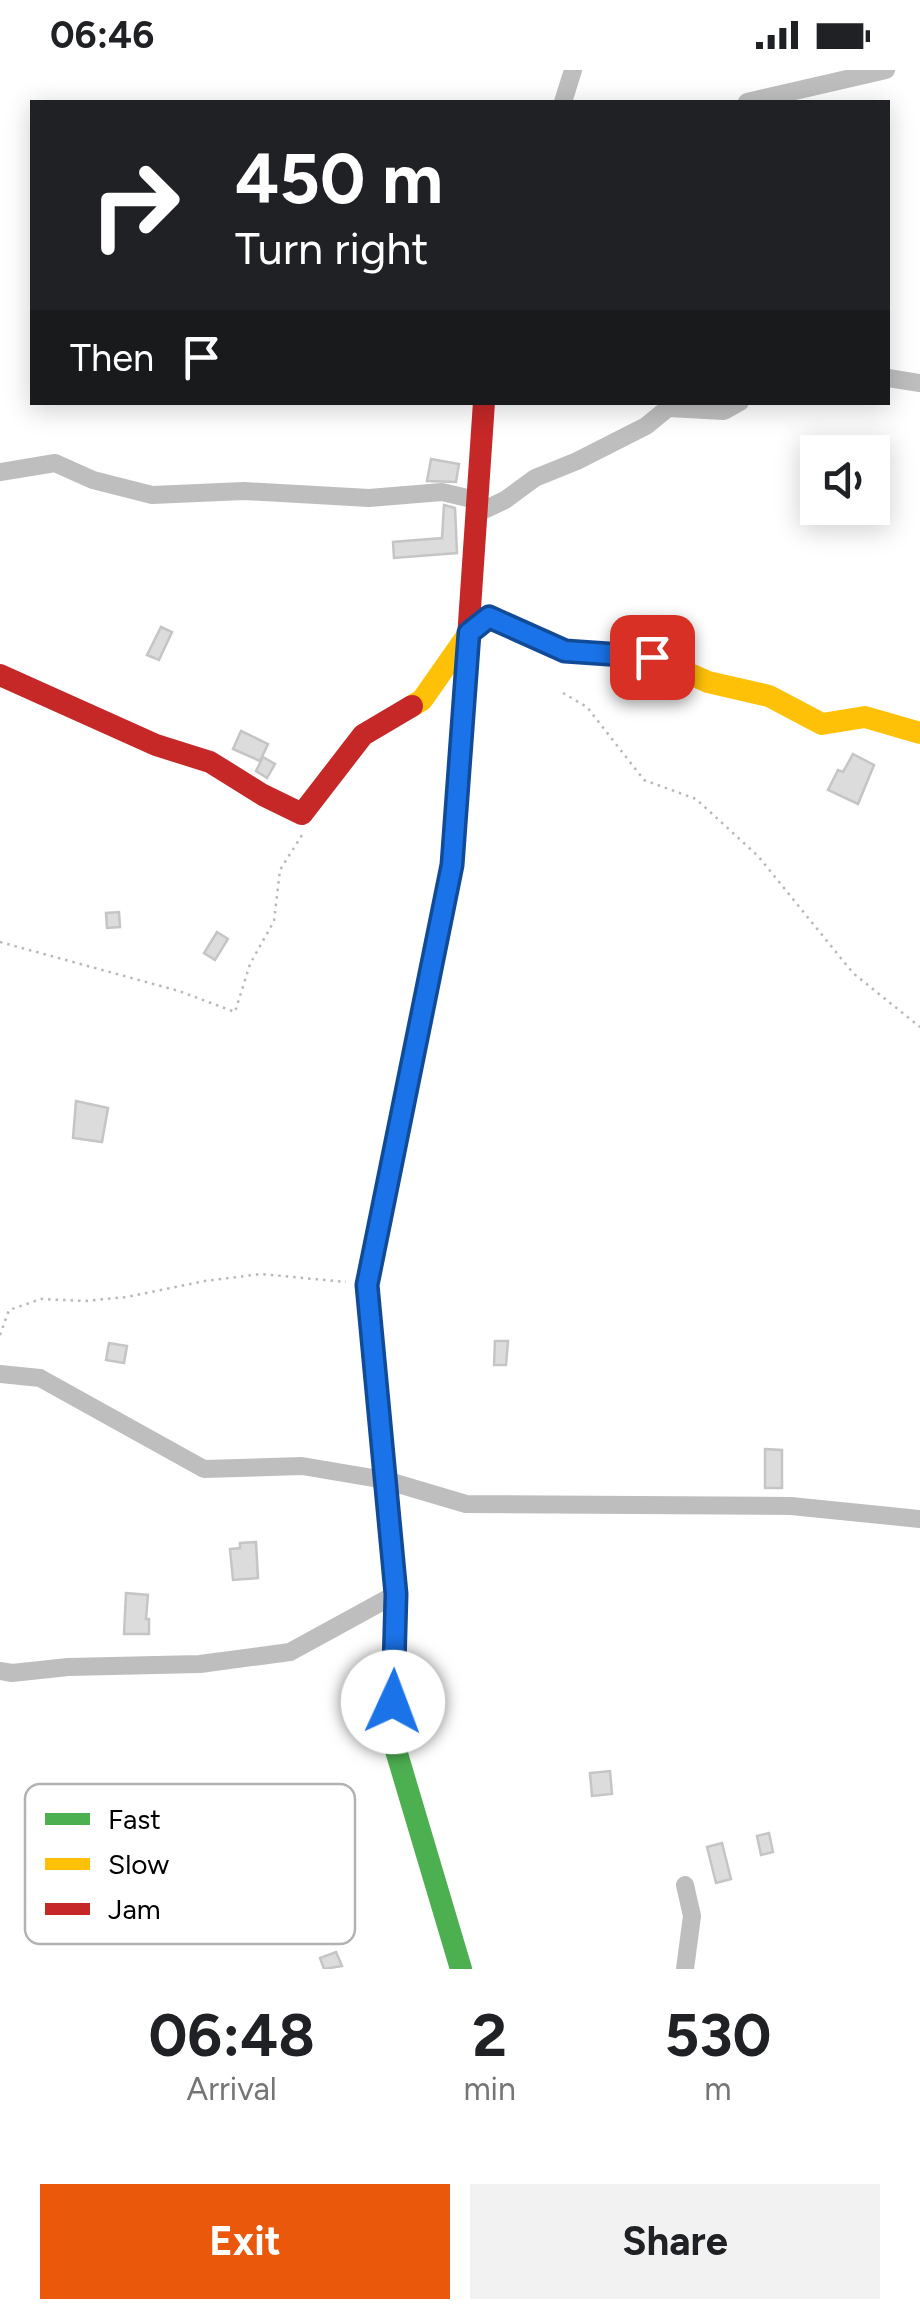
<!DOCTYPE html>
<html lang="en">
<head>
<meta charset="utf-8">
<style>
  body { margin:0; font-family:Figtree,sans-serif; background:#f2f2f2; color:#202124; height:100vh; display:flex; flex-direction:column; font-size:38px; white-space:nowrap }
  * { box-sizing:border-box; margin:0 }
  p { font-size:32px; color:#757577 }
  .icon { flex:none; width:55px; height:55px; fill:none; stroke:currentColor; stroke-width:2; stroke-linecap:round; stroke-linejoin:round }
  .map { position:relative; height:1899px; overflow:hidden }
  .details { display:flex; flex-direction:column; background:#fff; flex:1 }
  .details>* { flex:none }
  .hud { position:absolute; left:30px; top:30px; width:860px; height:305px; border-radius:0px; box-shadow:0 5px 25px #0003; background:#202124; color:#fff; overflow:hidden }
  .fabs { position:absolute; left:800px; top:365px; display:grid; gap:20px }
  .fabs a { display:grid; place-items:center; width:90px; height:90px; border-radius:0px; background:#fff; box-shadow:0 5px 25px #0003; font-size:50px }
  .pin { position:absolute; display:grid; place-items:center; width:85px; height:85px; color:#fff; margin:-42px; border-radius:20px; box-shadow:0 5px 15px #0006 }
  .me { position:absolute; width:110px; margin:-55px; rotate:2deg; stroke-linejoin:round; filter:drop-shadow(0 0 8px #0008) }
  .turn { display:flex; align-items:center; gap:35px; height:210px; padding:0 40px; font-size:45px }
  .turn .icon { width:130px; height:130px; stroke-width:2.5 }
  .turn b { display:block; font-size:70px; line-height:85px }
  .then { display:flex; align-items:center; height:95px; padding:0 40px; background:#0003; gap:20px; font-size:38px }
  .eta { display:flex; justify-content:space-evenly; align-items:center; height:170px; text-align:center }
  .eta b { font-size:60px; font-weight:700; line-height:70px }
  .cta { display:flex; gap:20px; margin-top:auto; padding:20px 40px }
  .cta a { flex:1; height:115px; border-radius:0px; background:#ea580c; color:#fff; font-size:40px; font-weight:700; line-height:115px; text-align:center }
  .cta a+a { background:#f2f2f2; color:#202124 }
  .status { display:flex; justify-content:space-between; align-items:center; height:70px; padding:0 50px; background:#fff; direction:ltr }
  .status svg { height:28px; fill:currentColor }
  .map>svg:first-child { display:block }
  .building { fill:#dcdcdc; stroke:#c5c5c5; stroke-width:2.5 }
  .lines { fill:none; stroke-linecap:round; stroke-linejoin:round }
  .path { stroke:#b8b8b8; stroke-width:2.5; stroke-dasharray:2.5 5; stroke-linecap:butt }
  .street { stroke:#bebebe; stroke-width:18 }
  .fast { stroke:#4caf50; stroke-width:22 }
  .slow { stroke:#ffc107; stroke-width:22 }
  .jam { stroke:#c62828; stroke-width:22 }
  .route-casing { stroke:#114b97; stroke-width:25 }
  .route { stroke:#1a73e8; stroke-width:18 }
  .key { fill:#fff; stroke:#b2b2b2; stroke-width:2.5 }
  .key-label { font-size:28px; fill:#000 }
</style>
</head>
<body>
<div class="status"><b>06:46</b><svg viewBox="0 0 49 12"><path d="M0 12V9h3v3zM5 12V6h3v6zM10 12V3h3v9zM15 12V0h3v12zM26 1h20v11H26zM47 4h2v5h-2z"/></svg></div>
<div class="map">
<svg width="920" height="1899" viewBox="0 0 920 1899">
  <rect width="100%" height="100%" fill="#fff"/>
  <!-- building -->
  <g class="building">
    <polygon points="431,389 459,394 456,412 427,411"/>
    <polygon points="444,435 455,438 457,483 394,488 393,472 442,468"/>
    <polygon points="161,557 172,562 159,590 147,585"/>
    <polygon points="241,661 268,674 260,691 233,679"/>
    <polygon points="853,684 874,695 858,734 828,720 838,700 843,702"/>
    <polygon points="263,687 275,694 267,708 256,701"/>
    <polygon points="119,842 120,857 107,858 106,843"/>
    <polygon points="217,862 228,869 215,890 204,883"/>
    <polygon points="76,1031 108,1038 102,1072 73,1068"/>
    <polygon points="495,1271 508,1271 506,1295 494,1295"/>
    <polygon points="109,1273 127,1276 124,1293 106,1290"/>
    <polygon points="765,1379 782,1380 782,1418 765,1418"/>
    <polygon points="256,1472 258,1508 233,1510 230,1479 240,1478 240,1473"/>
    <polygon points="126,1523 148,1525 146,1549 149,1549 149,1564 124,1564"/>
    <polygon points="610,1701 612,1724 592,1726 590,1703"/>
    <polygon points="769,1763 773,1782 761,1785 757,1766"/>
    <polygon points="722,1773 731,1809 716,1813 707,1777"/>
    <polygon points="336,1882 342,1896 324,1899 320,1888"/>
  </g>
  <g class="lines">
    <!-- path -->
    <g class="path">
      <polyline points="563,623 587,637 644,710 696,729 758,786 853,903 920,957"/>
      <polyline points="0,872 179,921 235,942 250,894 274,851 280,800 302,765"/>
      <polyline points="0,1265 9,1240 41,1229 85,1231 127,1227 205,1211 261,1204 346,1212"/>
    </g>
    <!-- street -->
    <g class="street">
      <polyline points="563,32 573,0"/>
      <polyline points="747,32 886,0"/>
      <polyline points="888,308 920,313"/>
      <polyline points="0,402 55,393 93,410 152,425 244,421 369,428 442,422 476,430 486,439 505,430 535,408 577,391 646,356 668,338 724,341 740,332"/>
      <polyline points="0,1304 40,1308 204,1399 302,1396 385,1410 466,1434 791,1436 920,1449"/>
      <polyline points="0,1601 12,1603 68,1597 200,1594 290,1582 396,1524"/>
      <polyline points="685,1815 692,1846 685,1899"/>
    </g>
    <!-- fast -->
    <polyline class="fast" points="461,1899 392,1667 396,1524 367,1215 452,795 465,612"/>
    <!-- slow -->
    <polyline class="slow" points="412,636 422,630 469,563 489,547 565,581 652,587 708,612 769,626 822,654 865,647 920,663"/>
    <!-- jam -->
    <g class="jam">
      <polyline points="0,605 156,675 210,692 263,725 302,744 363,665 412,636"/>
      <polyline points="465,612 484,332"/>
    </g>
  </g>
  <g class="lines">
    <defs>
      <polyline id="route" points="393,1632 396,1524 367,1215 452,795 469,563 489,547 565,581 652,587"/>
    </defs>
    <!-- route casing -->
    <use href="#route" class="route-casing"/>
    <!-- route -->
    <use href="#route" class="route"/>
  </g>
  <!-- legend -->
  <rect x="25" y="1714" width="330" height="160" rx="15" class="key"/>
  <rect x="45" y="1743" width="45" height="12" fill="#4caf50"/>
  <rect x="45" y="1788" width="45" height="12" fill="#ffc107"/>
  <rect x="45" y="1833" width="45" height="12" fill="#c62828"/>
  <g class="key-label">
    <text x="108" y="1759">Fast</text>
    <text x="108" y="1804">Slow</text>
    <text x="108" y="1849">Jam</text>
  </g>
</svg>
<div class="fabs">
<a><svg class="icon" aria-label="sound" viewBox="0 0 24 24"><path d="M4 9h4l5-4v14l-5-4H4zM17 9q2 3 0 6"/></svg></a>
</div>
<div class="pin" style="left:652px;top:587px;background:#d93025"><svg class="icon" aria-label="arrive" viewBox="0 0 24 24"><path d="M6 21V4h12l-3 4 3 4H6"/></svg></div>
<svg class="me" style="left:393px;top:1632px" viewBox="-20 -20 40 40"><circle r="19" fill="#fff"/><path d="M0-13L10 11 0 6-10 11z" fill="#1a73e8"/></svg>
<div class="hud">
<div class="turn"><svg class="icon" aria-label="right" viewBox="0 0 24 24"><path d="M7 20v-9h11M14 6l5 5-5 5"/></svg><div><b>450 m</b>Turn right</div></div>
<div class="then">Then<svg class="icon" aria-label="arrive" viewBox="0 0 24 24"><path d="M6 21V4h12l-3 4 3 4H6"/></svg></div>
</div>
</div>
<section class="details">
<div class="eta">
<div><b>06:48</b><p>Arrival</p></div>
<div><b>2</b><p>min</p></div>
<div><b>530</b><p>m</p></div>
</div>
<div class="cta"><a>Exit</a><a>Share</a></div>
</section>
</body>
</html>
